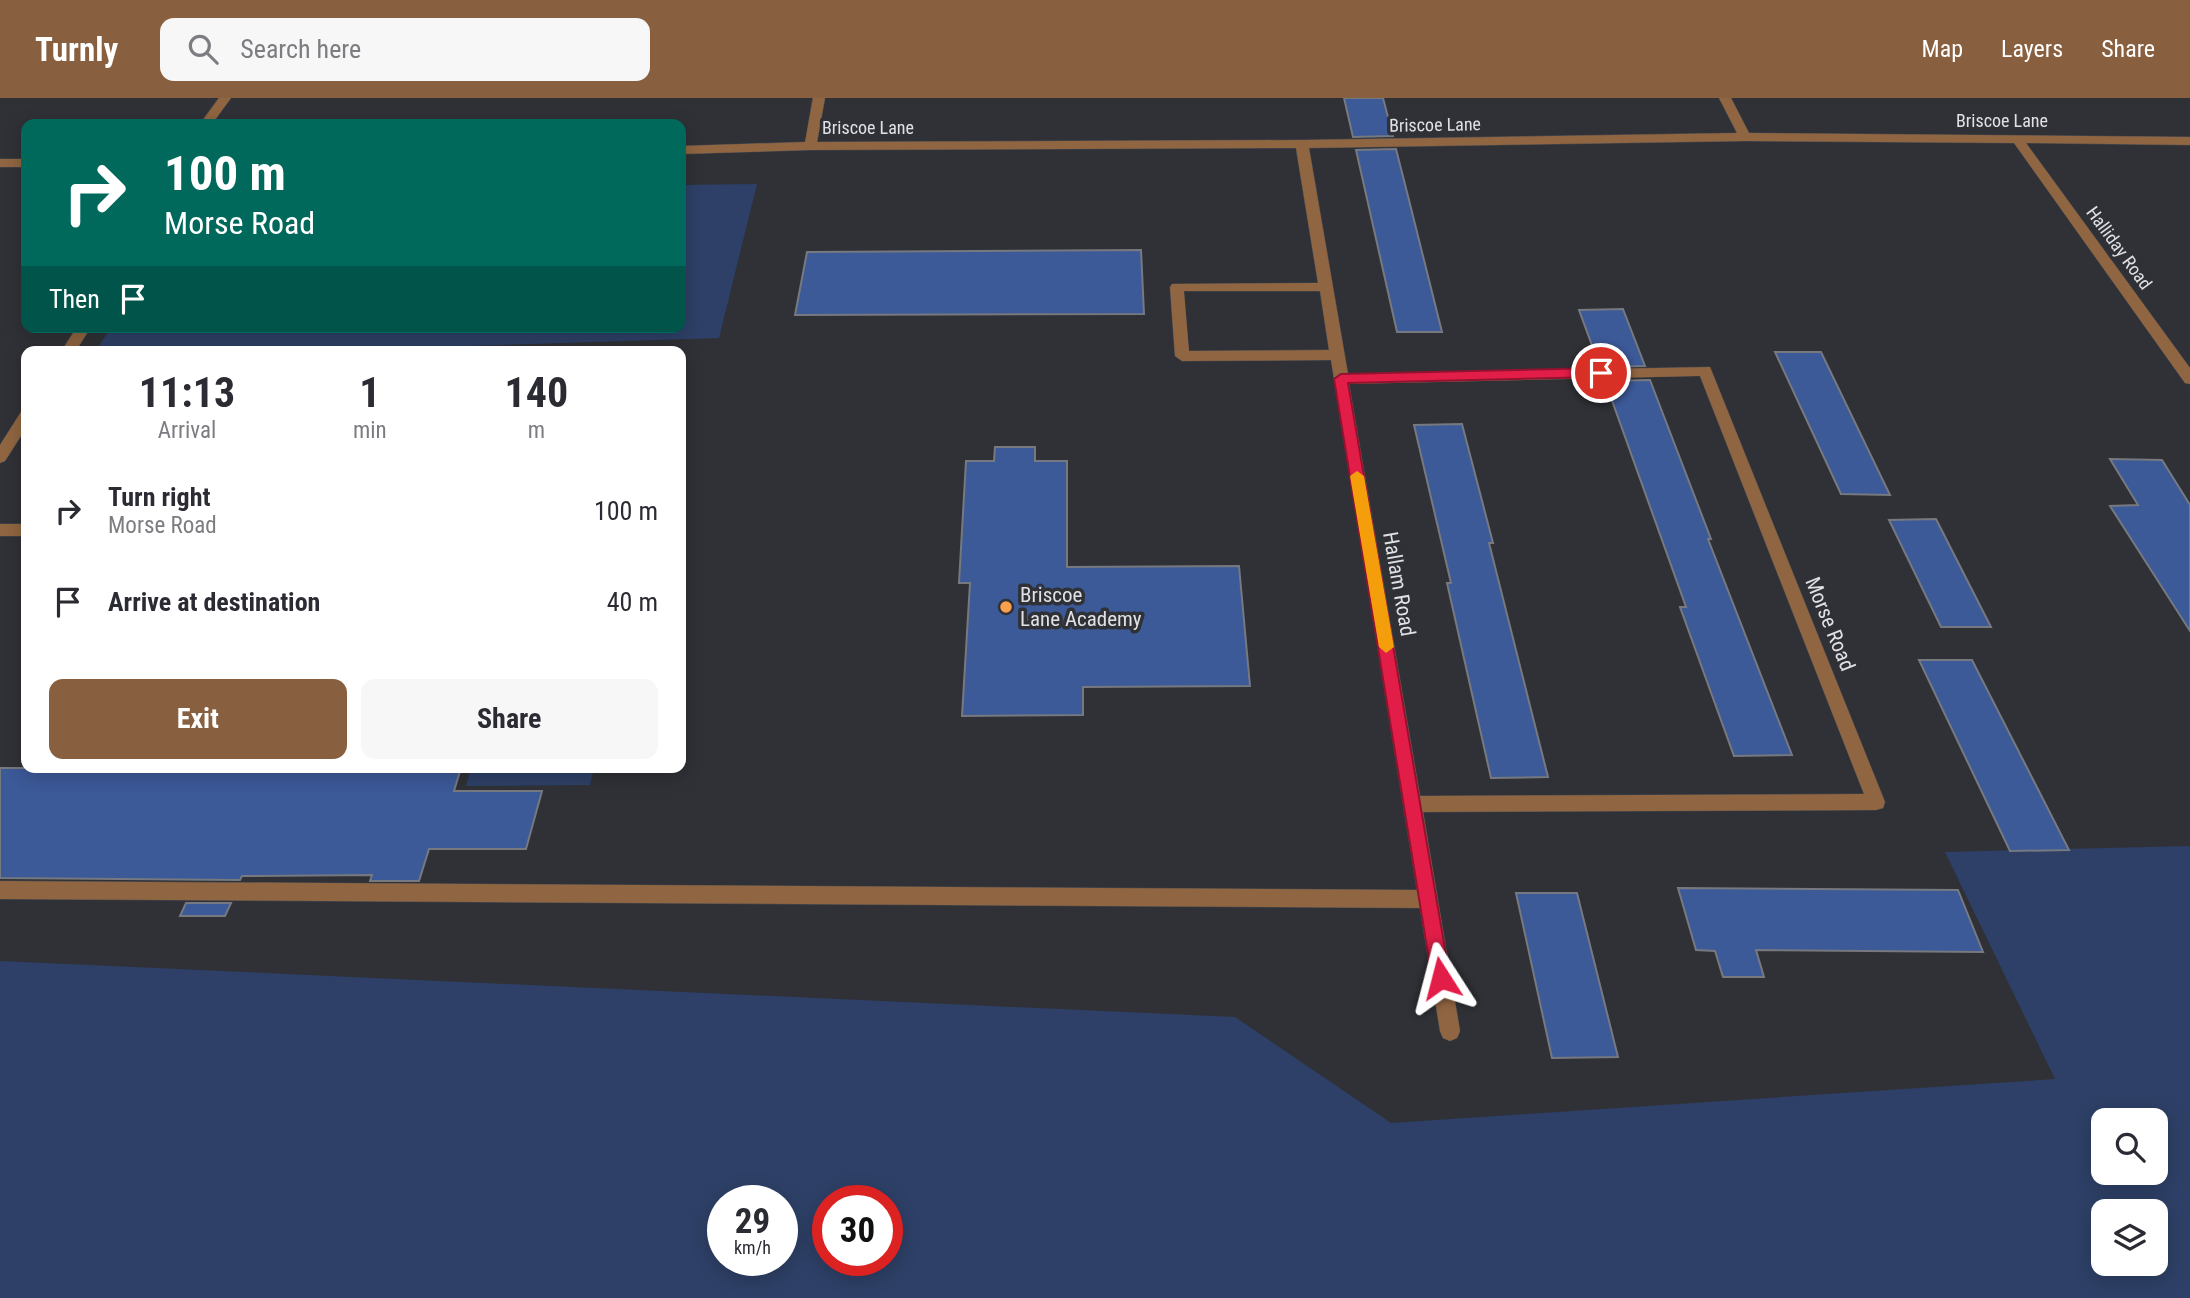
<!DOCTYPE html>
<html lang="en">
<head>
<meta charset="utf-8">
<style>
  body { margin:0; font-family:"Roboto Condensed",sans-serif; background:#f7f7f7; color:#2b2b33; height:100vh; display:flex; flex-direction:column; font-size:26px; white-space:nowrap }
  * { box-sizing:border-box; margin:0 }
  p { font-size:23px; color:#7c7c81 }
  .icon { flex:none; width:38px; height:38px; fill:none; stroke:currentColor; stroke-width:2; stroke-linecap:round; stroke-linejoin:round }
  .map { position:relative; flex:1; overflow:hidden }
  .side { position:absolute; left:21px; top:248px; width:665px; height:427px; display:flex; flex-direction:column; background:#fff; border-radius:14px; box-shadow:0 4px 18px #0003 }
  .side>* { flex:none }
  .hud { position:absolute; left:21px; top:21px; width:665px; height:214px; border-radius:14px; box-shadow:0 4px 18px #0003; background:#00695c; color:#fff; overflow:hidden }
  .controls { position:absolute; left:2091px; top:1010px; display:grid; gap:14px }
  .controls a { display:grid; place-items:center; width:77px; height:77px; border-radius:14px; background:#fff; box-shadow:0 4px 18px #0003; font-size:35px }
  .speed { position:absolute; left:707px; top:1087px; display:flex; gap:14px; font-size:35px; font-weight:700; text-align:center }
  .speed>* { display:grid; place-content:center; width:91px; height:91px; border-radius:50%; background:#fff; box-shadow:0 4px 18px #0003; line-height:1 }
  .speed small { font-size:18px; font-weight:400 }
  .speed .limit { border:10px solid #d22; background:#fff; color:#111 }
  .pin { position:absolute; display:grid; place-items:center; width:60px; height:60px; color:#fff; margin:-30px; border:4px solid #fff; border-radius:50%; box-shadow:0 2px 7px #0007 }
  .me { position:absolute; width:77px; margin:-38px; rotate:351deg; stroke-linejoin:round; filter:drop-shadow(0 0 5px #0008) }
  .turn { display:flex; align-items:center; gap:24px; height:147px; padding:0 28px; font-size:32px }
  .turn .icon { width:91px; height:91px; stroke-width:2.5 }
  .turn b { display:block; font-size:49px; line-height:60px }
  .then { display:flex; align-items:center; height:66px; padding:0 28px; background:#0003; gap:14px; font-size:26px }
  .eta { display:flex; justify-content:space-evenly; align-items:center; height:119px; text-align:center }
  .eta b { font-size:42px; font-weight:700; line-height:49px }
  .cta { display:flex; gap:14px; margin-top:auto; padding:14px 28px }
  .cta a { flex:1; height:80px; border-radius:14px; background:#885f3f; color:#fff; font-size:28px; font-weight:700; line-height:80px; text-align:center }
  .cta a+a { background:#f7f7f7; color:#2b2b33 }
  ul { padding:0; list-style:none }
  li { display:flex; align-items:center; gap:21px; height:91px; padding:0 28px }
  li div { flex:1 }
  li b { display:block; font-size:26px }
  li em { font-style:normal }
  header { display:flex; align-items:center; gap:42px; box-sizing:border-box; height:98px; padding:0 35px; background:#885f3f; color:#fff }
  header strong { font-size:33px }
  nav { display:flex; gap:38px; margin-inline-start:auto; font-size:24px }
  .search { width:490px; height:63px; background:#f7f7f7; display:flex; align-items:center; gap:18px; box-sizing:border-box; padding:0 24px; border-radius:14px; color:#7c7c81; font-size:26px }
  .map>svg:first-child { display:block }
  .green { fill:#2e4067; fill-rule:evenodd }
  .building { fill:#3c5998; stroke:#76797f; stroke-width:2 }
  .lines { fill:none; stroke-linecap:round; stroke-linejoin:round }
  .minor-casing { stroke:#4b4d52; stroke-width:1 }
  .minor { fill:#906541; fill-rule:evenodd }
  .route { fill:#e11d48; stroke:#92132f; stroke-width:2 }
  .slow { fill:#f59e0b }
  .poi-dot { fill:#f99f4d; stroke:#2f3136; stroke-width:2.5 }
  .labels { text-anchor:middle; stroke-width:7; stroke-linejoin:round; paint-order:stroke }
  .far-street-label { font-size:18px; fill:#dfe1e4; stroke:#2f3136 }
  .street-label { font-size:21px; fill:#dfe1e4; stroke:#2f3136 }
  .poi-label { font-size:21px; fill:#dfe1e4; stroke:#2f3136; text-anchor:start }
</style>
</head>
<body>
<header>
<strong>Turnly</strong>
<div class="search"><svg class="icon" aria-label="search" viewBox="0 0 24 24"><circle cx="10" cy="10" r="6"/><path d="M15 15l6 6"/></svg>Search here</div>
<nav><a>Map</a><a>Layers</a><a>Share</a></nav>
</header>
<div class="map">
<svg width="2190" height="1200" viewBox="0 0 2190 1200">
  <rect width="100%" height="100%" fill="#2f3136"/>
  <!-- green -->
  <g class="green">
    <polygon points="757,86 719,240 405,250 403,254 95,254 111,229 681,229 681,87"/>
    <polygon points="471,670 594,670 590,687 466,688"/>
    <path d="M2190,748V1200H0V863L1235,919L1391,1025L2055,981L1945,754ZM2104,1022H2156V1074H2104ZM723,1102H782V1162H723ZM828,1102H887V1162H828ZM2104,1113H2156V1166H2104Z"/>
  </g>
  <!-- building -->
  <g class="building">
    <polygon points="1344,0 1383,0 1393,38 1353,39"/>
    <polygon points="1396,51 1410,106 1442,234 1397,234 1356,52"/>
    <polygon points="1141,152 1144,216 795,217 807,154"/>
    <polygon points="1623,211 1645,268 1600,269 1579,212"/>
    <polygon points="1775,254 1821,254 1890,397 1841,396"/>
    <polygon points="1650,282 1711,441 1708,441 1792,657 1734,658 1680,509 1686,509 1605,283"/>
    <polygon points="1462,326 1493,445 1489,445 1548,679 1491,680 1447,485 1451,485 1414,327"/>
    <polygon points="995,349 1035,349 1035,363 1067,363 1067,469 1239,468 1250,588 1083,589 1083,617 962,618 970,485 959,485 966,363 994,363"/>
    <polygon points="2110,361 2162,362 2190,407 2190,533 2110,408 2138,407"/>
    <polygon points="1936,421 1991,529 1941,529 1889,422"/>
    <polygon points="1919,562 1972,562 2069,752 2010,753"/>
    <polygon points="0,670 461,670 454,693 542,693 526,751 429,751 419,783 370,783 372,777 242,778 240,782 0,780"/>
    <polygon points="1678,790 1958,792 1983,854 1756,852 1764,879 1723,879 1715,853 1696,852"/>
    <polygon points="1516,795 1577,795 1618,959 1552,960"/>
    <polygon points="186,805 231,805 225,818 180,818"/>
  </g>
  <g class="lines">
    <defs>
      <g id="minor">
        <polygon points="219,0 231,0 212,26 200,26"/>
        <path d="M813,0H825L817,44L1302,42L1737,35L1719,0H1731L1749,35L2190,39V47L2026,45L2190,270V286L2185,285L2014,45L1745,43L1309,50L1348,276L1710,269L1885,704L1883,710L1876,712L1423,714L1460,933L1457,940L1450,943L1443,940L1440,933L1420,810L0,801V783L1417,792L1331,262L1182,263L1175,258L1170,189L1172,186L1318,185L1296,50L810,52L681,56V48L805,44ZM1184,193H1320L1329,252L1189,253ZM1700,278L1864,696L1420,698L1349,286Z"/>
        <rect x="0" y="61" width="26" height="8"/>
        <polygon points="77,229 91,229 75,254 61,254"/>
        <polygon points="26,313 26,330 5,363 0,365 0,347 21,314"/>
        <rect x="0" y="426" width="26" height="12"/>
      </g>
    </defs>
    <!-- minor casing -->
    <use href="#minor" class="minor-casing"/>
    <!-- minor -->
    <use href="#minor" class="minor"/>
  </g>
  <!-- route -->
  <polygon class="route" points="1601,270 1607,275 1601,279 1348,285 1450,880 1448,886 1441,889 1435,886 1432,880 1334,281 1341,276"/>
  <!-- slow -->
  <polygon class="slow" points="1357,373 1364,378 1394,549 1386,555 1379,549 1350,378"/>
  <!-- markers -->
  <circle class="poi-dot" cx="1006" cy="509" r="7"/>
  <g class="labels">
    <!-- far-street labels -->
    <g class="far-street-label">
      <text x="2002" y="29">Briscoe Lane</text>
      <text transform="translate(1435 27) rotate(-1)" y="6">Briscoe Lane</text>
      <text x="868" y="36">Briscoe Lane</text>
      <text transform="translate(2119 150) rotate(54)" y="6">Halliday Road</text>
    </g>
    <!-- street labels -->
    <g class="street-label">
      <text transform="translate(1399 486) rotate(80)" y="7">Hallam Road</text>
      <text transform="translate(1830 526) rotate(68)" y="7">Morse Road</text>
    </g>
    <!-- poi labels -->
    <g class="poi-label">
      <text x="1020" y="504">Briscoe<tspan x="1020" dy="24">Lane Academy</tspan></text>
    </g>
  </g>
</svg>
<div class="controls">
<a><svg class="icon" aria-label="search" viewBox="0 0 24 24"><circle cx="10" cy="10" r="6"/><path d="M15 15l6 6"/></svg></a>
<a><svg class="icon" aria-label="layers" viewBox="0 0 24 24"><path d="M12 4l9 5-9 5-9-5zM3 14l9 5 9-5"/></svg></a>
</div>
<div class="speed"><div>29<small>km/h</small></div><div class="limit">30</div></div>
<div class="pin" style="left:1601px;top:275px;background:#d93025"><svg class="icon" aria-label="arrive" viewBox="0 0 24 24"><path d="M6 21V4h12l-3 4 3 4H6"/></svg></div>
<svg class="me" style="left:1441px;top:880px" viewBox="-20 -20 40 40"><path d="M0-17L14 15 0 8-14 15z" fill="#e11d48" stroke="#fff" stroke-width="4"/></svg>
<div class="hud">
<div class="turn"><svg class="icon" aria-label="right" viewBox="0 0 24 24"><path d="M7 20v-9h11M14 6l5 5-5 5"/></svg><div><b>100 m</b>Morse Road</div></div>
<div class="then">Then<svg class="icon" aria-label="arrive" viewBox="0 0 24 24"><path d="M6 21V4h12l-3 4 3 4H6"/></svg></div>
</div>
<section class="side">
<div class="eta">
<div><b>11:13</b><p>Arrival</p></div>
<div><b>1</b><p>min</p></div>
<div><b>140</b><p>m</p></div>
</div>
<ul>
<li><svg class="icon" aria-label="right" viewBox="0 0 24 24"><path d="M7 20v-9h11M14 6l5 5-5 5"/></svg><div><b>Turn right</b><p>Morse Road</p></div><em>100 m</em></li>
<li><svg class="icon" aria-label="arrive" viewBox="0 0 24 24"><path d="M6 21V4h12l-3 4 3 4H6"/></svg><div><b>Arrive at destination</b></div><em>40 m</em></li>
</ul>
<div class="cta"><a>Exit</a><a>Share</a></div>
</section>
</div>
</body>
</html>
